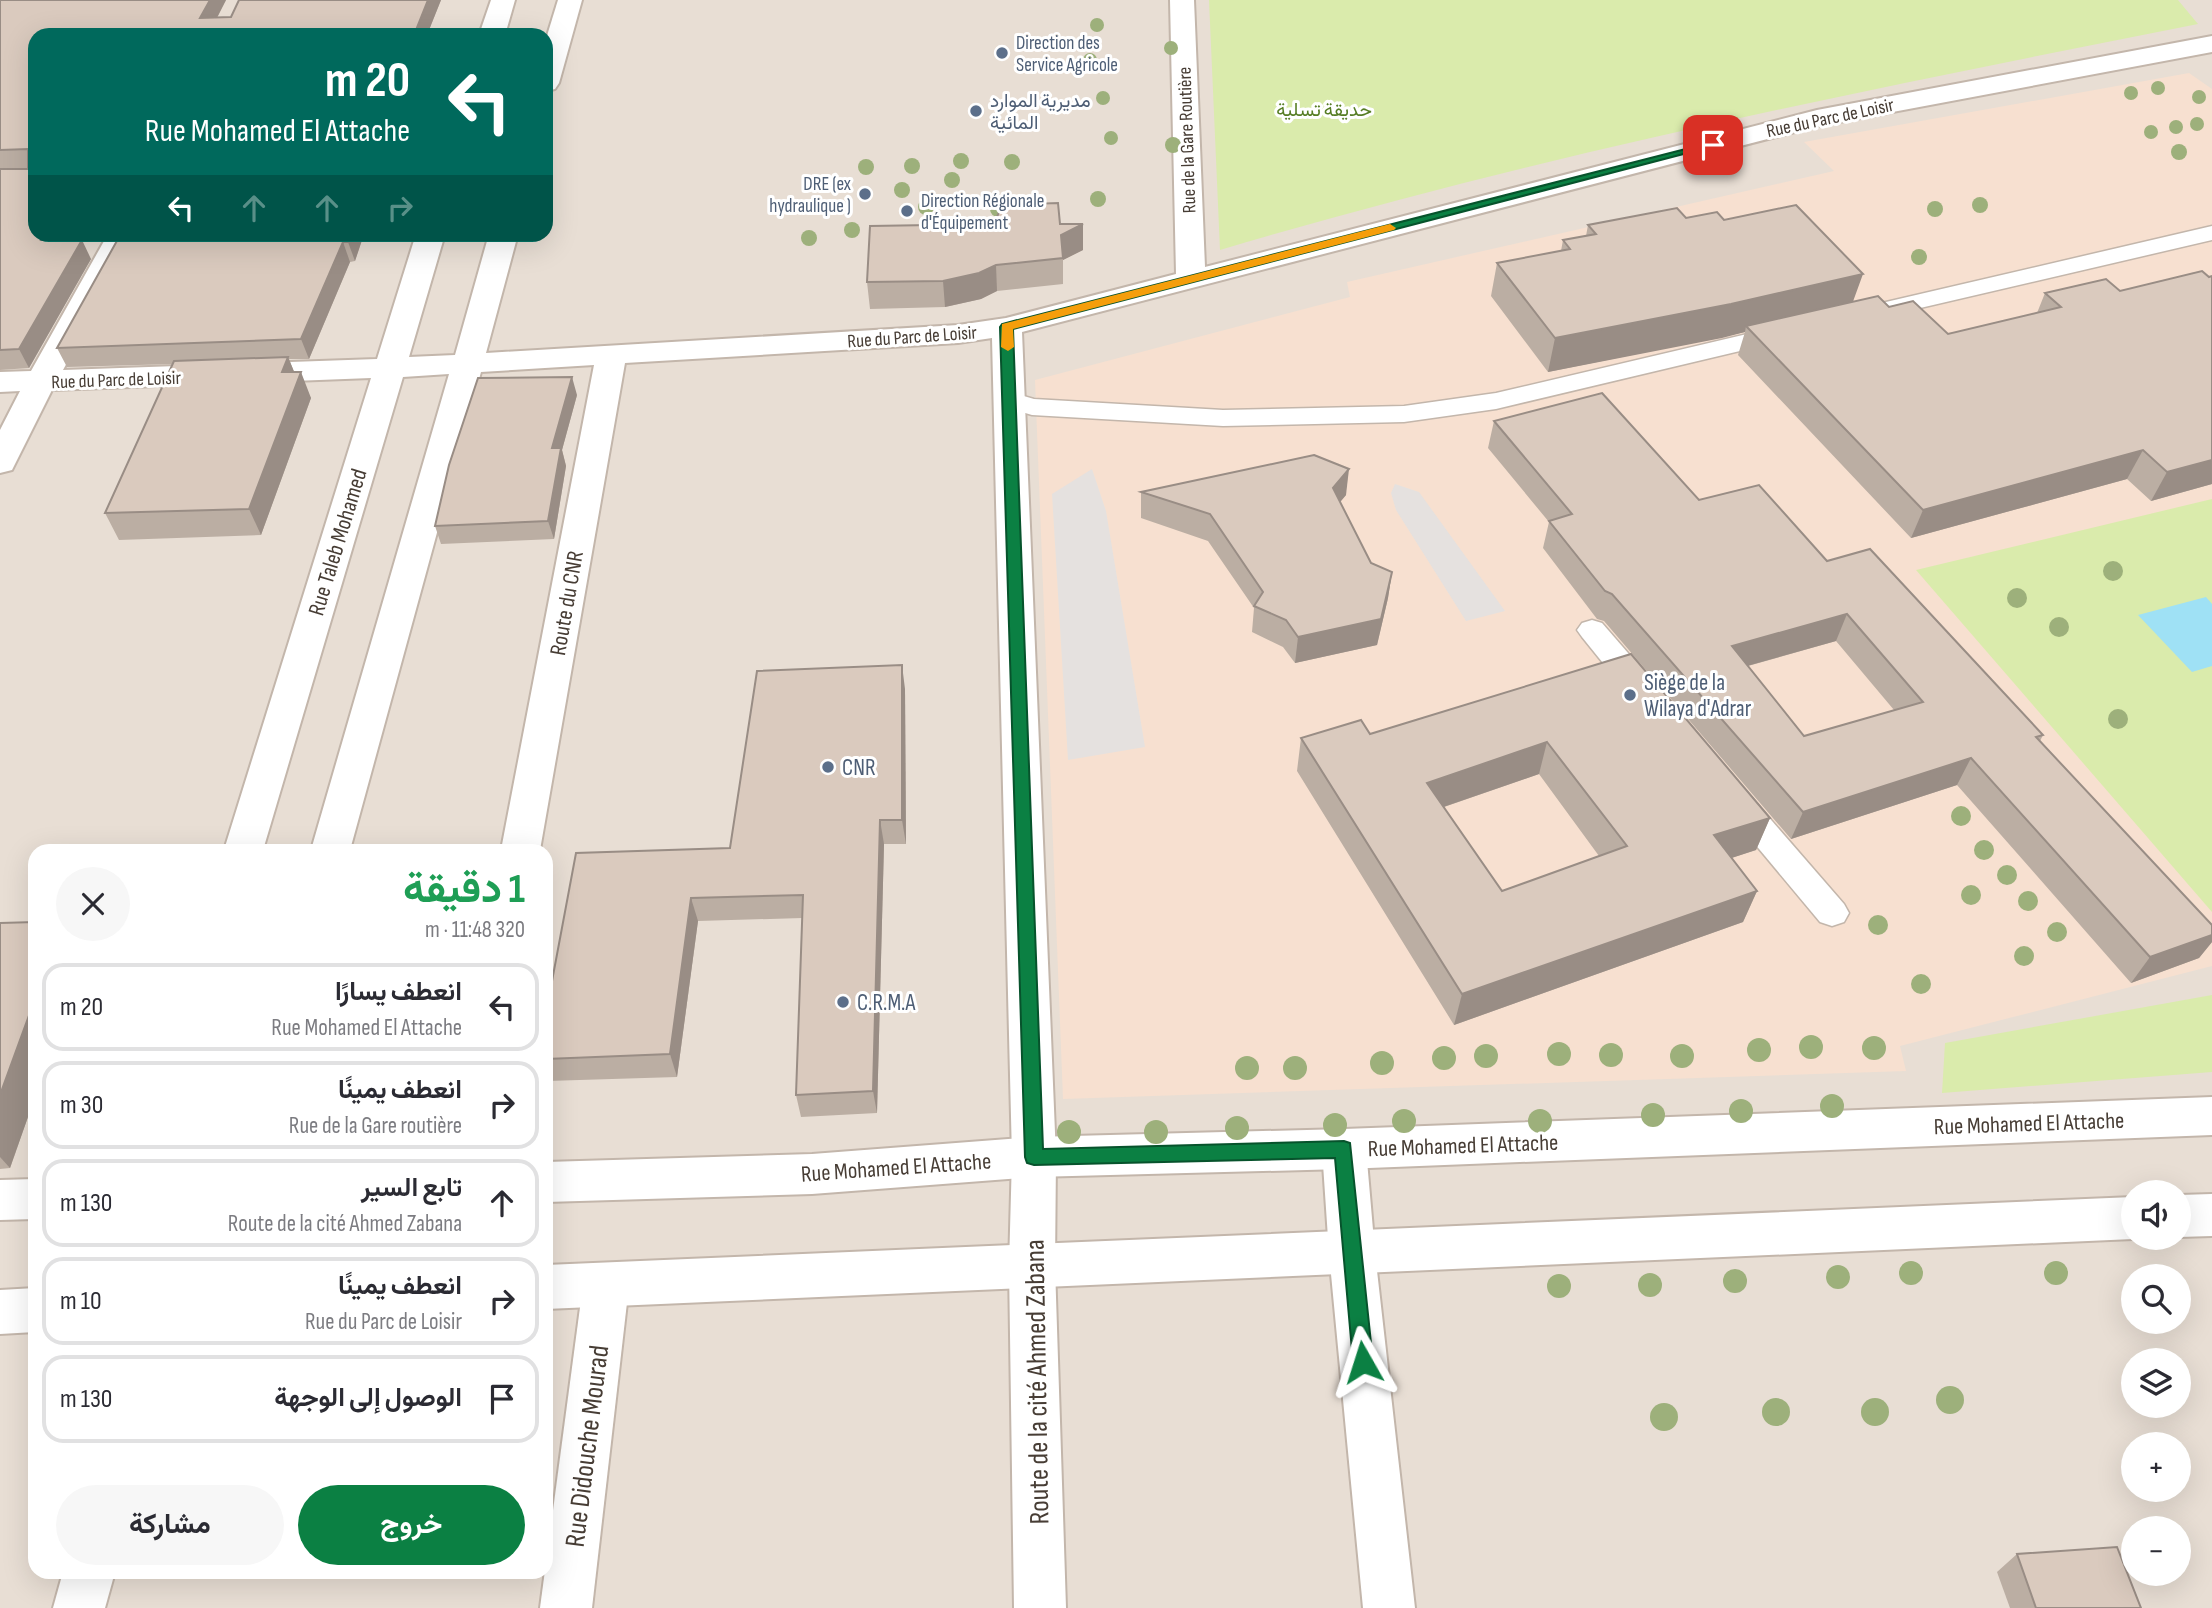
<!DOCTYPE html>
<html lang="ar">
<head>
<meta charset="utf-8">
<style>
  body { margin:0; font-family:"Sofia Sans Condensed",Vazirmatn,sans-serif; background:#f7f7f7; color:#2b2b33; direction:rtl; height:100vh; display:flex; flex-direction:column; font-size:26px; white-space:nowrap }
  * { box-sizing:border-box; margin:0 }
  p { font-size:23px; color:#7c7c81 }
  .icon { flex:none; width:38px; height:38px; fill:none; stroke:currentColor; stroke-width:2; stroke-linecap:round; stroke-linejoin:round }
  .map { position:relative; flex:1; overflow:hidden; direction:ltr }
  .side { position:absolute; left:28px; top:844px; width:525px; height:735px; display:flex; flex-direction:column; background:#fff; border-radius:21px; box-shadow:0 7px 28px #0002; direction:rtl }
  .side>* { flex:none }
  .hud { position:absolute; left:28px; top:28px; width:525px; height:214px; border-radius:21px; box-shadow:0 7px 28px #0002; direction:rtl; background:#00695c; color:#fff; overflow:hidden }
  .tools { position:absolute; left:2121px; top:1180px; display:grid; gap:14px }
  .tools a { display:grid; place-items:center; width:70px; height:70px; border-radius:50%; background:#fff; box-shadow:0 7px 28px #0002; font-size:35px }
  .pin { position:absolute; display:grid; place-items:center; width:60px; height:60px; color:#fff; margin:-30px; border-radius:14px; box-shadow:0 4px 10px #0006 }
  .me { position:absolute; width:77px; margin:-38px; rotate:354deg; stroke-linejoin:round; filter:drop-shadow(0 0 5px #0008) }
  .turn { display:flex; align-items:center; gap:24px; height:147px; padding:0 28px; font-size:32px }
  .turn .icon { width:91px; height:91px; stroke-width:2.5 }
  .turn b { display:block; font-size:49px; line-height:60px }
  .lanes { display:flex; align-items:center; height:66px; padding:0 28px; background:#0003; justify-content:center; gap:35px; direction:ltr }
  .lanes .off { opacity:.35 }
  .round { display:grid; place-items:center; flex:none; width:74px; height:74px; border-radius:37px; background:#f7f7f7 }
  .overview { display:flex; align-items:center; justify-content:space-between; height:119px; padding:0 28px }
  h1 { font-size:42px; font-weight:700; line-height:52px; color:#1e9e55 }
  .cta { display:flex; gap:14px; margin-top:auto; padding:14px 28px }
  .cta a { flex:1; height:80px; border-radius:42px; background:#0b8043; color:#fff; font-size:28px; font-weight:700; line-height:80px; text-align:center }
  .cta a+a { background:#f7f7f7; color:#2b2b33 }
  ul { padding:0; list-style:none }
  li { display:flex; align-items:center; gap:21px; height:88px; margin:0 14px 10px; padding:0 14px; border:4px solid #e1e1e2; border-radius:21px }
  li div { flex:1 }
  li b { display:block; font-size:26px }
  li em { font-style:normal }
  .map>svg:first-child { display:block }
  .residential { fill:#e8ded4; fill-rule:evenodd }
  .commercial { fill:#f7e0d0 }
  .green { fill:#daebac }
  .parking { fill:#e5e1df }
  .water { fill:#9fe1f5 }
  .lines { fill:none; stroke-linecap:round; stroke-linejoin:round }
  .service-casing { stroke:#c3b6ab; stroke-width:3 }
  .minor-casing { stroke:#c3b6ab; stroke-width:4 }
  .tertiary-casing { stroke:#c3b6ab; stroke-width:4 }
  .service { fill:#fff; fill-rule:evenodd }
  .minor { fill:#fff; fill-rule:evenodd }
  .tertiary { fill:#fff; fill-rule:evenodd }
  .tree { fill:#9db07b }
  .wall { fill:#bbaea3; fill-rule:evenodd }
  .shaded-wall { fill:#998d85 }
  .building { fill:#dacabe; stroke:#998d85; stroke-width:2; fill-rule:evenodd }
  .route { fill:#0b8043; stroke:#07532c; stroke-width:2 }
  .slow { fill:#f59e0b }
  .service-dot { fill:#5c6f8a; stroke:#fff; stroke-width:2.5 }
  .labels { text-anchor:middle; stroke-width:6; stroke-linejoin:round; paint-order:stroke }
  .far-service-label { font-size:19px; fill:#4e5e75; stroke:#fff; text-anchor:start }
  .far-park-label { font-size:19px; fill:#567d24; stroke:#fff }
  .far-street-label { font-size:19px; fill:#473d35; stroke:#fff }
  .street-label { font-size:23px; fill:#473d35; stroke:#fff }
  .service-label { font-size:23px; fill:#4e5e75; stroke:#fff; text-anchor:start }
  .near-street-label { font-size:28px; fill:#473d35; stroke:#fff }
</style>
</head>
<body>
<div class="map">
<svg width="2212" height="1608" viewBox="0 0 2212 1608">
  <rect width="100%" height="100%" fill="#f4eee6"/>
  <!-- residential -->
  <path class="residential" d="M0,0H2212V1608H0ZM35,35H546V234H35ZM35,850H546V1572H35ZM2133,1192H2179V1237H2133ZM2133,1276H2179V1321H2133ZM2133,1360H2179V1405H2133ZM2133,1444H2179V1489H2133ZM2133,1528H2179V1573H2133Z"/>
  <!-- commercial -->
  <polygon class="commercial" points="2189,73 2212,89 2212,966 1900,1046 1906,1071 1063,1099 1035,380 1350,297 1347,282 1834,171 1804,142"/>
  <!-- green -->
  <g class="green">
    <path d="M1209,0H2178L2198,24C1870,89 1541,154 1220,250Z"/>
    <polygon points="2212,499 2212,912 1916,570"/>
    <polygon points="2212,995 2212,1072 1942,1093 1945,1043"/>
  </g>
  <!-- parking -->
  <g class="parking">
    <polygon points="1092,469 1106,511 1145,747 1068,760 1052,494"/>
    <polygon points="1395,484 1419,492 1505,611 1466,621 1396,510 1391,493"/>
  </g>
  <!-- water -->
  <polygon class="water" points="2206,597 2212,604 2212,666 2192,672 2138,615"/>
  <g class="lines">
    <defs>
      <g id="service">
        <polygon points="2212,226 2212,240 1873,319 1864,317 1861,312 1864,307 1873,305"/>
        <polygon points="1781,326 1790,329 1793,334 1790,339 1496,409 1404,422 1223,426 1032,415 1001,406 997,400 1001,394 1010,392 1034,399 1223,410 1404,406 1496,393"/>
        <polygon points="1592,620 1602,623 1654,683 1658,691 1654,699 1643,702 1632,699 1582,637 1577,630 1582,623"/>
        <polygon points="1735,787 1746,791 1844,904 1849,913 1844,922 1832,926 1820,922 1724,807 1719,799 1724,791"/>
      </g>
      <g id="minor">
        <polygon points="491,0 515,0 505,35 479,35"/>
        <polygon points="558,0 582,0 559,83 555,89 546,91 546,39"/>
        <polygon points="1170,0 1194,0 1205,267 1817,110 2212,36 2212,52 1818,126 1022,332 1056,1157 1055,1266 1066,1608 1014,1608 1009,1266 1012,1157 992,338 958,343 625,363 540,850 501,850 594,365 481,372 350,850 311,850 449,374 403,377 263,850 224,850 371,378 52,390 12,470 0,473 0,430 20,391 0,392 0,372 31,371 108,234 137,234 63,370 377,359 416,234 445,234 409,357 455,355 489,234 518,234 486,353 958,325 1006,318 1176,274"/>
        <polygon points="1344,1129 1360,1135 1366,1149 1375,1253 1415,1608 1363,1608 1329,1253 1322,1149 1328,1135"/>
        <polygon points="606,1263 623,1270 629,1285 592,1608 540,1608 583,1285 589,1270"/>
        <polygon points="63,1572 115,1572 105,1608 53,1608"/>
      </g>
      <g id="tertiary">
        <polygon points="2212,1097 2212,1135 1344,1169 1034,1177 812,1194 546,1202 546,1162 812,1154 1034,1137 1344,1129"/>
        <polygon points="35,1179 35,1219 0,1220 0,1180"/>
        <polygon points="2212,1194 2212,1236 2179,1237 2179,1195"/>
        <polygon points="2133,1197 2133,1237 2137,1237 2133,1239 546,1309 546,1265"/>
        <polygon points="35,1288 35,1332 0,1334 0,1290"/>
      </g>
    </defs>
    <!-- service casing -->
    <use href="#service" class="service-casing"/>
    <!-- minor casing -->
    <use href="#minor" class="minor-casing"/>
    <!-- tertiary casing -->
    <use href="#tertiary" class="tertiary-casing"/>
    <!-- service -->
    <use href="#service" class="service"/>
    <!-- minor -->
    <use href="#minor" class="minor"/>
    <!-- tertiary -->
    <use href="#tertiary" class="tertiary"/>
  </g>
  <!-- trees -->
  <g class="tree">
    <circle cx="1097" cy="25" r="7"/>
    <circle cx="1171" cy="48" r="7"/>
    <circle cx="1090" cy="60" r="7"/>
    <circle cx="2158" cy="88" r="7"/>
    <circle cx="2131" cy="93" r="7"/>
    <circle cx="2199" cy="97" r="7"/>
    <circle cx="1103" cy="98" r="7"/>
    <circle cx="2197" cy="124" r="7"/>
    <circle cx="2176" cy="127" r="7"/>
    <circle cx="2151" cy="132" r="7"/>
    <circle cx="1111" cy="138" r="7"/>
    <circle cx="1173" cy="145" r="8"/>
    <circle cx="2179" cy="152" r="8"/>
    <circle cx="961" cy="161" r="8"/>
    <circle cx="1012" cy="162" r="8"/>
    <circle cx="912" cy="166" r="8"/>
    <circle cx="866" cy="167" r="8"/>
    <circle cx="952" cy="180" r="8"/>
    <circle cx="902" cy="190" r="8"/>
    <circle cx="1098" cy="199" r="8"/>
    <circle cx="1980" cy="205" r="8"/>
    <circle cx="926" cy="207" r="8"/>
    <circle cx="998" cy="209" r="8"/>
    <circle cx="1935" cy="209" r="8"/>
    <circle cx="852" cy="230" r="8"/>
    <circle cx="809" cy="238" r="8"/>
    <circle cx="1919" cy="257" r="8"/>
    <circle cx="2113" cy="571" r="10"/>
    <circle cx="2017" cy="598" r="10"/>
    <circle cx="2059" cy="627" r="10"/>
    <circle cx="2118" cy="719" r="10"/>
    <circle cx="1961" cy="816" r="10"/>
    <circle cx="1984" cy="850" r="10"/>
    <circle cx="2007" cy="875" r="10"/>
    <circle cx="1971" cy="895" r="10"/>
    <circle cx="2028" cy="901" r="10"/>
    <circle cx="1878" cy="925" r="10"/>
    <circle cx="2057" cy="932" r="10"/>
    <circle cx="2024" cy="956" r="10"/>
    <circle cx="1921" cy="984" r="10"/>
    <circle cx="1811" cy="1047" r="12"/>
    <circle cx="1874" cy="1048" r="12"/>
    <circle cx="1759" cy="1050" r="12"/>
    <circle cx="1559" cy="1054" r="12"/>
    <circle cx="1611" cy="1055" r="12"/>
    <circle cx="1486" cy="1056" r="12"/>
    <circle cx="1682" cy="1056" r="12"/>
    <circle cx="1444" cy="1058" r="12"/>
    <circle cx="1382" cy="1063" r="12"/>
    <circle cx="1247" cy="1068" r="12"/>
    <circle cx="1295" cy="1068" r="12"/>
    <circle cx="1832" cy="1106" r="12"/>
    <circle cx="1741" cy="1111" r="12"/>
    <circle cx="1653" cy="1115" r="12"/>
    <circle cx="1404" cy="1121" r="12"/>
    <circle cx="1540" cy="1121" r="12"/>
    <circle cx="1335" cy="1125" r="12"/>
    <circle cx="1237" cy="1128" r="12"/>
    <circle cx="1069" cy="1132" r="12"/>
    <circle cx="1156" cy="1132" r="12"/>
    <circle cx="1911" cy="1273" r="12"/>
    <circle cx="2056" cy="1273" r="12"/>
    <circle cx="1838" cy="1277" r="12"/>
    <circle cx="1735" cy="1281" r="12"/>
    <circle cx="1650" cy="1285" r="12"/>
    <circle cx="1559" cy="1286" r="12"/>
    <circle cx="1950" cy="1400" r="14"/>
    <circle cx="1776" cy="1412" r="14"/>
    <circle cx="1875" cy="1412" r="14"/>
    <circle cx="1664" cy="1417" r="14"/>
  </g>
  <!-- wall -->
  <g class="wall">
    <polygon points="0,0 226,0 217,18 231,17 239,0 441,0 427,35 35,35 35,234 64,234 61,240 91,259 29,368 0,370"/>
    <polygon points="1686,218 1724,220 1854,301 1889,307 1948,334 2037,313 2045,293 2106,279 2212,484 2151,501 2127,479 1911,538 1738,355 1745,332 1548,372 1491,296 1497,263 1561,251 1563,240 1586,236 1588,225"/>
    <polygon points="1060,224 1083,224 1083,250 1063,260 1063,284 997,291 981,299 945,307 870,309 867,282"/>
    <polygon points="172,234 364,234 355,261 350,262 309,359 289,359 294,372 311,398 261,535 119,540 105,513 173,364 67,367 57,348 170,238"/>
    <polygon points="577,395 562,450 566,466 554,539 441,544 435,526"/>
    <path d="M1494,421L1699,500L1827,561L2043,735L2040,741L2212,925V942L2199,958L2131,983L1957,785L1791,839L1604,621L1597,619L1543,548L1549,522L1488,448ZM1836,641L1894,710L1804,736L1748,666Z"/>
    <polygon points="1141,492 1346,495 1340,502 1371,563 1392,572 1388,598 1377,645 1295,663 1283,647 1252,632 1254,608 1208,541 1141,518"/>
    <path d="M1631,654L1770,818L1756,850L1731,858L1757,891L1743,922L1454,1025L1297,771L1301,738L1370,734ZM1539,774L1599,856L1502,891L1444,807Z"/>
    <polygon points="905,689 906,844 884,844 877,1113 801,1117 796,1095 802,918 698,921 677,1077 547,1081 546,1013"/>
    <polygon points="35,922 35,1097 10,1168 0,1169 0,923"/>
    <polygon points="2017,1554 2141,1608 2010,1608 1997,1572"/>
  </g>
  <!-- shaded-wall -->
  <g class="shaded-wall">
    <polygon points="210,0 226,0 208,35 200,18"/>
    <polygon points="428,0 441,0 427,35 414,35"/>
    <polygon points="1083,224 1083,250 1063,260 1061,235"/>
    <polygon points="44,234 64,234 51,260 41,240"/>
    <polygon points="351,234 364,234 355,261 348,242"/>
    <polygon points="82,240 91,259 29,368 19,349"/>
    <polygon points="343,242 350,262 309,359 301,339"/>
    <polygon points="996,265 997,291 981,299 945,307 943,281"/>
    <polygon points="1863,274 1851,307 1746,326 1745,332 1722,338 1548,372 1555,338"/>
    <polygon points="288,357 298,381 301,372 311,398 261,535 249,509 282,372"/>
    <polygon points="572,377 577,395 562,450 566,466 554,539 548,521 552,448"/>
    <polygon points="2143,450 2127,479 1911,538 1923,510"/>
    <polygon points="2212,460 2212,484 2151,501 2167,472"/>
    <polygon points="1349,469 1346,495 1330,514 1333,488"/>
    <polygon points="1392,572 1388,598 1377,645 1295,663 1298,637"/>
    <polygon points="1847,614 1836,641 1722,673 1732,646"/>
    <polygon points="902,665 905,689 906,844 902,820"/>
    <polygon points="1547,742 1539,774 1420,815 1427,783"/>
    <polygon points="1971,758 1957,785 1791,839 1803,812"/>
    <polygon points="1770,818 1756,850 1701,868 1714,835"/>
    <polygon points="880,820 884,844 877,1113 873,1091"/>
    <polygon points="1757,891 1743,922 1454,1025 1462,994"/>
    <polygon points="691,898 698,921 677,1077 670,1054"/>
    <polygon points="2212,935 2212,942 2199,958 2131,983 2150,957"/>
    <polygon points="35,999 35,1097 10,1168 0,1157 0,1095"/>
  </g>
  <!-- building -->
  <g class="building">
    <polygon points="0,0 210,0 200,18 231,17 239,0 428,0 414,35 35,35 35,234 44,234 41,240 82,240 19,349 0,350 0,169 28,169 28,149 0,150"/>
    <polygon points="1058,203 1060,224 1083,224 1061,235 1063,258 996,265 979,273 943,281 867,282 870,226 994,224 1002,205"/>
    <polygon points="1796,205 1863,274 1731,304 1555,338 1497,263 1570,249 1563,240 1596,234 1588,225 1677,208 1686,218 1717,212 1724,220"/>
    <polygon points="172,234 351,234 348,242 343,242 301,339 57,348 118,239 170,238"/>
    <polygon points="2202,271 2209,277 2212,276 2212,460 2167,472 2143,450 1923,510 1746,326 1878,296 1889,307 1913,301 1948,334 2061,307 2045,293 2106,279 2120,291"/>
    <polygon points="288,357 282,372 301,372 249,509 105,513 174,361"/>
    <polygon points="572,377 552,448 561,448 548,521 435,526 449,465 478,378"/>
    <path d="M1602,393L1699,500L1759,485L1827,561L1870,549L2043,735L2036,737L2212,925V935L2150,957L1971,758L1803,812L1612,594L1605,591L1549,521L1572,514L1494,421ZM1847,614L1923,702L1804,736L1732,646Z"/>
    <polygon points="1314,455 1349,469 1333,488 1371,563 1392,572 1381,619 1298,637 1286,620 1254,606 1263,592 1210,514 1141,492"/>
    <path d="M1631,654L1770,818L1714,835L1757,891L1462,994L1301,738L1361,720L1370,734ZM1547,742L1627,846L1502,891L1427,783Z"/>
    <polygon points="902,665 902,820 880,820 873,1091 796,1095 803,895 691,898 670,1054 546,1059 546,1013 576,853 730,848 757,671"/>
    <polygon points="35,922 35,999 0,1095 0,923"/>
    <polygon points="2117,1547 2141,1608 2036,1608 2017,1554"/>
  </g>
  <!-- route -->
  <polygon class="route" points="1709,143 1718,145 1013,329 1043,1149 1344,1141 1350,1143 1373,1362 1370,1369 1363,1371 1356,1369 1353,1362 1335,1158 1034,1165 1027,1163 1025,1157 1000,327 1002,324"/>
  <!-- slow -->
  <polygon class="slow" points="1390,224 1396,228 1394,230 1013,329 1014,347 1008,351 1001,347 1002,324"/>
  <!-- markers -->
  <g class="service-dot">
    <circle cx="1002" cy="53" r="7"/>
    <circle cx="976" cy="111" r="7"/>
    <circle cx="865" cy="194" r="7"/>
    <circle cx="907" cy="211" r="7"/>
    <circle cx="1630" cy="695" r="7"/>
    <circle cx="828" cy="767" r="7"/>
    <circle cx="843" cy="1002" r="7"/>
  </g>
  <g class="labels">
    <!-- far-service labels -->
    <g class="far-service-label">
      <text x="1016" y="49">Direction des<tspan x="1016" dy="22">Service Agricole</tspan></text>
      <text x="990" y="107">مديرية الموارد<tspan x="990" dy="22">المائية</tspan></text>
      <text x="851" y="190" text-anchor="end">DRE (ex<tspan x="851" dy="22">hydraulique )</tspan></text>
      <text x="921" y="207">Direction Régionale<tspan x="921" dy="22">d'Équipement</tspan></text>
    </g>
    <!-- far-park labels -->
    <g class="far-park-label">
      <text x="1324" y="116">حديقة تسلية</text>
    </g>
    <!-- far-street labels -->
    <g class="far-street-label">
      <text transform="translate(1830 117) rotate(-12)" y="7">Rue du Parc de Loisir</text>
      <text transform="translate(1186 140) rotate(-92)" y="7">Rue de la Gare Routière</text>
      <text transform="translate(912 336) rotate(-4)" y="7">Rue du Parc de Loisir</text>
      <text transform="translate(116 379) rotate(-2)" y="7">Rue du Parc de Loisir</text>
    </g>
    <!-- street labels -->
    <g class="street-label">
      <text transform="translate(337 542) rotate(-73)" y="8">Rue Taleb Mohamed</text>
      <text transform="translate(566 603) rotate(-80)" y="8">Route du CNR</text>
      <text transform="translate(2029 1123) rotate(-2)" y="8">Rue Mohamed El Attache</text>
      <text transform="translate(1463 1145) rotate(-2)" y="8">Rue Mohamed El Attache</text>
      <text transform="translate(896 1167) rotate(-4)" y="8">Rue Mohamed El Attache</text>
    </g>
    <!-- service labels -->
    <g class="service-label">
      <text x="1644" y="690">Siège de la<tspan x="1644" dy="26">Wilaya d'Adrar</tspan></text>
      <text x="842" y="775">CNR</text>
      <text x="857" y="1010">C.R.M.A</text>
    </g>
    <!-- near-street labels -->
    <g class="near-street-label">
      <text transform="translate(1036 1382) rotate(-91)" y="10">Route de la cité Ahmed Zabana</text>
      <text transform="translate(586 1446) rotate(-83)" y="10">Rue Didouche Mourad</text>
    </g>
  </g>
</svg>
<div class="tools">
<a><svg class="icon" aria-label="sound" viewBox="0 0 24 24"><path d="M4 9h4l5-4v14l-5-4H4zM17 9q2 3 0 6"/></svg></a>
<a><svg class="icon" aria-label="search" viewBox="0 0 24 24"><circle cx="10" cy="10" r="6"/><path d="M15 15l6 6"/></svg></a>
<a><svg class="icon" aria-label="layers" viewBox="0 0 24 24"><path d="M12 4l9 5-9 5-9-5zM3 14l9 5 9-5"/></svg></a>
<a>+</a>
<a>−</a>
</div>
<div class="pin" style="left:1713px;top:145px;background:#d93025"><svg class="icon" aria-label="arrive" viewBox="0 0 24 24"><path d="M6 21V4h12l-3 4 3 4H6"/></svg></div>
<svg class="me" style="left:1363px;top:1362px" viewBox="-20 -20 40 40"><path d="M0-17L14 15 0 8-14 15z" fill="#0b8043" stroke="#fff" stroke-width="4"/></svg>
<div class="hud">
<div class="turn"><svg class="icon" aria-label="left" viewBox="0 0 24 24"><path d="M17 20v-9H6M10 6l-5 5 5 5"/></svg><div><b>20 m</b>Rue Mohamed El Attache</div></div>
<div class="lanes"><svg class="icon" aria-label="left" viewBox="0 0 24 24"><path d="M17 20v-9H6M10 6l-5 5 5 5"/></svg><svg class="icon off" aria-label="ahead" viewBox="0 0 24 24"><path d="M12 20V5M6 11l6-6 6 6"/></svg><svg class="icon off" aria-label="ahead" viewBox="0 0 24 24"><path d="M12 20V5M6 11l6-6 6 6"/></svg><svg class="icon off" aria-label="right" viewBox="0 0 24 24"><path d="M7 20v-9h11M14 6l5 5-5 5"/></svg></div>
</div>
<section class="side">
<div class="overview"><div><h1>1 دقيقة</h1><p>320 m · 11:48</p></div><a class="round"><svg class="icon" aria-label="close" viewBox="0 0 24 24"><path d="M6 6l12 12M18 6L6 18"/></svg></a></div>
<ul>
<li><svg class="icon" aria-label="left" viewBox="0 0 24 24"><path d="M17 20v-9H6M10 6l-5 5 5 5"/></svg><div><b>انعطف يسارًا</b><p>Rue Mohamed El Attache</p></div><em>20 m</em></li>
<li><svg class="icon" aria-label="right" viewBox="0 0 24 24"><path d="M7 20v-9h11M14 6l5 5-5 5"/></svg><div><b>انعطف يمينًا</b><p>Rue de la Gare routière</p></div><em>30 m</em></li>
<li><svg class="icon" aria-label="ahead" viewBox="0 0 24 24"><path d="M12 20V5M6 11l6-6 6 6"/></svg><div><b>تابع السير</b><p>Route de la cité Ahmed Zabana</p></div><em>130 m</em></li>
<li><svg class="icon" aria-label="right" viewBox="0 0 24 24"><path d="M7 20v-9h11M14 6l5 5-5 5"/></svg><div><b>انعطف يمينًا</b><p>Rue du Parc de Loisir</p></div><em>10 m</em></li>
<li><svg class="icon" aria-label="arrive" viewBox="0 0 24 24"><path d="M6 21V4h12l-3 4 3 4H6"/></svg><div><b>الوصول إلى الوجهة</b></div><em>130 m</em></li>
</ul>
<div class="cta"><a>خروج</a><a>مشاركة</a></div>
</section>
</div>
</body>
</html>
